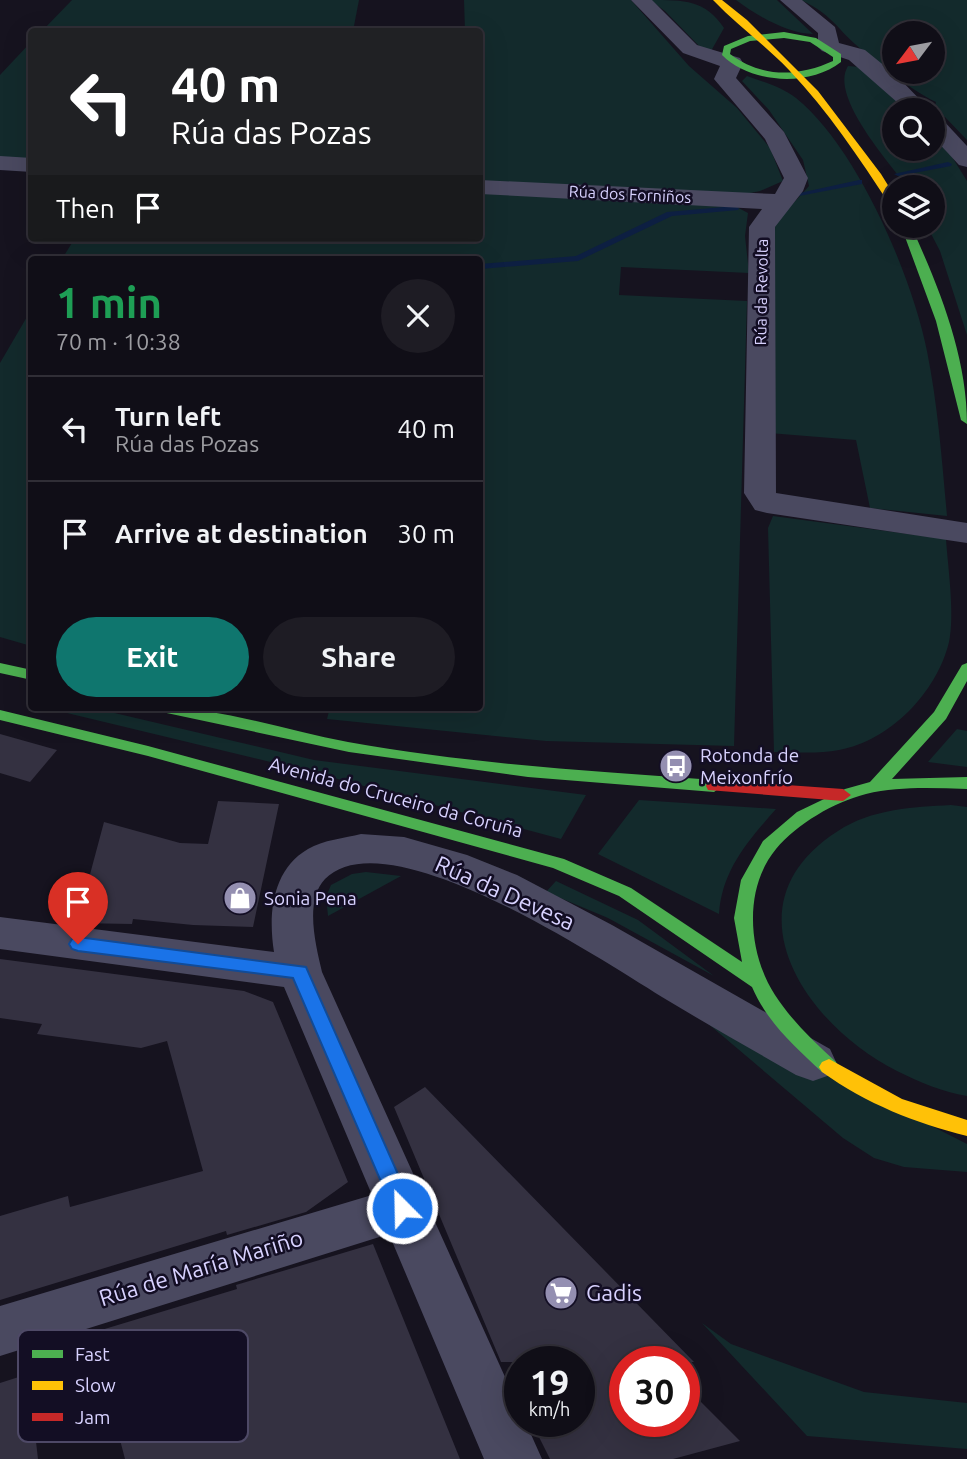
<!DOCTYPE html>
<html lang="en">
<head>
<meta charset="utf-8">
<style>
  body { margin:0; font-family:Ubuntu,sans-serif; background:#1e1c24; color:#f1f3f6; height:100vh; display:flex; flex-direction:column; font-size:26px; white-space:nowrap }
  * { box-sizing:border-box; margin:0 }
  p { font-size:23px; color:#9c9ca1 }
  .icon { flex:none; width:38px; height:38px; fill:none; stroke:currentColor; stroke-width:2; stroke-linecap:round; stroke-linejoin:round }
  .map { position:relative; flex:1; overflow:hidden }
  .sheet { position:absolute; left:28px; top:256px; width:455px; height:455px; display:flex; flex-direction:column; background:#100e17; border-radius:7px; box-shadow:0 7px 28px #0002,0 0 0 2px #302e36 }
  .sheet>* { flex:none }
  .top-card { position:absolute; left:28px; top:28px; width:455px; height:214px; border-radius:7px; box-shadow:0 7px 28px #0002,0 0 0 2px #302e36; background:#202124; color:#fff; overflow:hidden }
  .needle { width:46px; rotate:238deg }
  .tools { position:absolute; left:882px; top:21px; display:grid; gap:14px }
  .tools a { display:grid; place-items:center; width:63px; height:63px; border-radius:50%; background:#100e17; box-shadow:0 7px 28px #0002,0 0 0 2px #302e36; font-size:35px }
  .speed { position:absolute; left:504px; top:1346px; display:flex; gap:14px; font-size:35px; font-weight:700; text-align:center }
  .speed>* { display:grid; place-content:center; width:91px; height:91px; border-radius:50%; background:#100e17; box-shadow:0 7px 28px #0002,0 0 0 2px #302e36; line-height:1 }
  .speed small { font-size:18px; font-weight:400 }
  .speed .limit { border:10px solid #d22; background:#fff; color:#111 }
  .pin { position:absolute; display:grid; place-items:center; width:60px; height:60px; color:#fff; margin:-72px -30px; border-radius:50% 50% 50% 0; rotate:-45deg; box-shadow:0 0 7px #0007 }
  .pin .icon { rotate:45deg }
  .me { position:absolute; width:77px; margin:-38px; rotate:337deg; stroke-linejoin:round; filter:drop-shadow(0 0 5px #0008) }
  .turn { display:flex; align-items:center; gap:24px; height:147px; padding:0 28px; font-size:32px }
  .turn .icon { width:91px; height:91px; stroke-width:2.5 }
  .turn b { display:block; font-size:49px; line-height:60px }
  .then { display:flex; align-items:center; height:66px; padding:0 28px; background:#0003; gap:14px; font-size:26px }
  .round { display:grid; place-items:center; flex:none; width:74px; height:74px; border-radius:37px; background:#1e1c24 }
  .summary { display:flex; align-items:center; justify-content:space-between; height:119px; padding:0 28px }
  h1 { font-size:42px; font-weight:700; line-height:52px; color:#1e9e55 }
  .action { display:flex; gap:14px; margin-top:auto; padding:14px 28px }
  .action a { flex:1; height:80px; border-radius:42px; background:#0f766e; color:#fff; font-size:28px; font-weight:700; line-height:80px; text-align:center }
  .action a+a { background:#1e1c24; color:#f1f3f6 }
  ul { padding:0; list-style:none }
  li { display:flex; align-items:center; gap:21px; height:105px; padding:0 28px; border-top:2px solid #302e36 }
  li div { flex:1 }
  li b { display:block; font-size:26px }
  li em { font-style:normal }
  .map>svg:first-child { display:block }
  .green { fill:#132a2c; fill-rule:evenodd }
  .lines { fill:none; stroke-linecap:round; stroke-linejoin:round }
  .stream { fill:#0d1f42; fill-rule:evenodd }
  .building { fill:#343141 }
  .street { fill:#4a4960; fill-rule:evenodd }
  .fast { fill:#4caf50; fill-rule:evenodd }
  .slow { fill:#ffc107; fill-rule:evenodd }
  .jam { fill:#c62828; fill-rule:evenodd }
  .route { fill:#1a73e8; stroke:#114b97; stroke-width:2 }
  .labels { text-anchor:middle; stroke-width:5; stroke-linejoin:round; paint-order:stroke }
  .far-street-label { font-size:16px; fill:#d8d2ff; stroke:#130e24 }
  .poi-label { font-size:19px; fill:#d8d2ff; stroke:#130e24; text-anchor:start }
  .street-label { font-size:19px; fill:#d8d2ff; stroke:#130e24 }
  .near-street-label { font-size:23px; fill:#d8d2ff; stroke:#130e24 }
  .near-poi-label { font-size:23px; fill:#d8d2ff; stroke:#130e24; text-anchor:start }
  .key { fill:#130e24; stroke:#4e4966; stroke-width:2 }
  .key-label { font-size:19px; fill:#d8d2ff }
</style>
</head>
<body>
<div class="map">
<svg width="967" height="1459" viewBox="0 0 967 1459">
  <rect width="100%" height="100%" fill="#16131f"/>
  <!-- green -->
  <g class="green">
    <polygon points="72,0 359,0 353,31 42,31"/>
    <polygon points="464,0 631,0 689,66 737,108 770,148 783,181 760,191 741,195 480,182 480,32 465,31"/>
    <path d="M650,0C685,0 705,0 724,28L711,51L703,50L665,11Z"/>
    <path d="M736,0H777L813,34C788,34 756,15 736,0Z"/>
    <path d="M801,0H967V140L945,117L933,112L936,102C913,92 858,50 840,29C827,15 818,8 801,0ZM894,33H933V72H894Z"/>
    <polygon points="31,42 31,159 0,157 0,75"/>
    <path d="M848,66L860,67L908,110H894V149H933V136L949,152L967,181V335L940,251L927,226H933V187H907C889,162 829,96 848,66Z"/>
    <path d="M747,76C763,82 782,87 796,98C857,147 912,276 927,351C938,406 942,461 947,516L870,508L856,440L769,433L773,237L776,222L809,186L803,160L769,110L742,81Z"/>
    <polygon points="480,192 731,204 748,213 745,236 749,273 621,267 619,295 747,301 734,746 546,741 327,719 330,707 480,707 480,259 62,259 75,238 480,238"/>
    <polygon points="31,310 31,646 0,637 0,363"/>
    <path d="M773,516L946,539C948,568 955,615 949,642C937,692 890,741 839,750C819,754 795,752 774,752L768,528Z"/>
    <polygon points="42,707 89,707 314,760 586,795 561,839 308,771"/>
    <polygon points="957,729 967,731 967,767 928,762"/>
    <path d="M639,800L776,809C748,841 722,870 719,914L598,854Z"/>
    <path d="M951,805L967,807V1096C943,1092 919,1082 897,1071C805,1025 723,904 838,831C871,809 913,807 951,805Z"/>
    <polygon points="366,872 401,876 328,916 326,897 331,885 352,874"/>
    <polygon points="556,881 638,920 714,976 608,918 546,892"/>
    <polygon points="673,994 967,1144 967,1172 904,1167 874,1158 843,1138"/>
    <polygon points="702,1323 731,1344 864,1392 967,1403 967,1449 807,1436"/>
  </g>
  <g class="lines">
    <!-- stream -->
    <g class="stream">
      <polygon points="948,162 952,164 951,166 898,176 894,174"/>
      <polygon points="859,180 862,180 862,184 799,196 795,194"/>
      <polygon points="735,206 739,208 738,210 672,216 578,261 480,269 480,264 576,256 667,212"/>
    </g>
  </g>
  <!-- building -->
  <g class="building">
    <polygon points="0,734 57,750 30,782 0,773"/>
    <polygon points="218,801 279,804 253,927 193,925 133,919 132,924 77,923 104,822 180,843 208,844"/>
    <polygon points="0,959 244,991 273,1002 348,1182 306,1212 227,1235 226,1231 0,1300 0,1216 68,1196 70,1207 203,1171 167,1041 141,1048 37,1034 42,1024 0,1018"/>
    <polygon points="425,1087 694,1362 625,1362 625,1421 684,1421 684,1385 740,1441 673,1459 550,1459 531,1421 579,1421 579,1362 501,1362 394,1107"/>
    <polygon points="373,1244 460,1459 125,1459 112,1409 35,1433 38,1459 0,1459 0,1383 25,1375 45,1347 237,1289 236,1285"/>
  </g>
  <g class="lines">
    <!-- street -->
    <g class="street">
      <polygon points="631,0 652,0 697,45 740,58 743,63 736,78 784,132 808,178 803,191 775,227 776,493 967,523 967,543 767,513 755,510 744,493 749,227 762,209 480,194 480,180 775,194 784,178 765,139 714,79 720,66 683,53"/>
      <polygon points="780,0 802,0 835,27 839,43 865,50 897,76 930,110 906,110 849,60 822,51 818,47 818,33"/>
      <polygon points="933,116 941,118 967,146 967,167 959,165 933,137"/>
      <polygon points="0,156 32,158 32,172 0,170"/>
      <path d="M361,834L404,837L467,855L517,875L612,925L830,1049L836,1062L830,1075L813,1081L796,1075C753,1050 710,1026 667,1000C607,964 388,815 325,879C304,901 316,946 322,972L520,1410V1421H525L542,1459H484L389,1234L0,1356V1306L372,1195L284,987L0,949V917L274,952C268,914 272,870 308,849C323,840 345,838 361,834Z"/>
    </g>
    <!-- fast -->
    <g class="fast">
      <path d="M784,32L816,38L841,54V62C809,87 751,84 722,55L724,46L748,36ZM784,38L810,42L833,57V61C798,77 762,78 730,54L731,49L750,41Z"/>
      <path d="M901,226H911C939,287 967,356 967,424L961,420L936,321Z"/>
      <polygon points="0,663 32,670 32,680 0,673"/>
      <path d="M967,663V681L946,719L892,779L967,777V789C933,788 899,786 866,794C834,802 797,824 776,849C743,889 748,953 775,995C792,1021 813,1041 836,1062L839,1067L836,1072L829,1075L822,1072C795,1047 767,1022 752,987L619,896L553,868L148,756L0,720V710L148,746L564,859L631,888L742,962L734,918L741,880L763,841L797,812L845,789L870,782L934,712L962,665Z"/>
      <path d="M154,707C220,707 284,730 348,742C469,764 592,771 714,780L722,786L714,792L528,777L349,752L162,712Z"/>
    </g>
    <!-- slow -->
    <g class="slow">
      <path d="M713,0H722L747,20L818,91L881,174L894,195V206L890,205C859,158 828,111 789,70C765,45 737,25 713,0Z"/>
      <path d="M829,1059L902,1099L967,1120V1136C915,1123 867,1104 822,1072L819,1067L822,1062Z"/>
    </g>
    <!-- jam -->
    <polygon class="jam" points="714,780 843,789 851,795 843,801 708,790 706,786 708,782"/>
  </g>
  <!-- route -->
  <polygon class="route" points="78,937 306,967 413,1208 410,1214 402,1217 395,1214 293,978 78,951 72,949 69,944 72,939"/>
  <!-- icons -->
  <defs>
    <symbol id="bus-disc" viewBox="-11 -11 22 22"><circle r="9.5" fill="#948fb1" stroke="#130e24"/><path d="M-5-6H5V4H4V6H2V4H-2V6H-4V4H-5ZM-3.5-4V0h7V-4ZM-3.5 1.2v1.5H-2V1.2ZM2 1.2v1.5H3.5V1.2Z" fill="#fff"/></symbol>
    <symbol id="shop-disc" viewBox="-11 -11 22 22"><circle r="9.5" fill="#948fb1" stroke="#130e24"/><path d="M-5-2.5h2.3a2.7 3.5 0 0 1 5.4 0H5L5.5 6h-11ZM-1.5-2.5h3a1.5 2.3 0 0 0-3 0Z" fill="#fff"/></symbol>
    <symbol id="supermarket-disc" viewBox="-11 -11 22 22"><circle r="9.5" fill="#948fb1" stroke="#130e24"/><path d="M-6-5.5h2.5l.6 2H6L4.5 2H-2.5L-4.4-4H-6ZM-1.5 3.2a1.3 1.3 0 1 0 .1 0ZM3 3.2a1.3 1.3 0 1 0 .1 0Z" fill="#fff"/></symbol>
  </defs>
  <g fill-rule="evenodd">
    <use href="#bus-disc" x="657" y="747" width="38" height="38"/>
    <use href="#shop-disc" x="221" y="879" width="38" height="38"/>
    <use href="#supermarket-disc" x="542" y="1274" width="38" height="38"/>
  </g>
  <g class="labels">
    <!-- far-street labels -->
    <g class="far-street-label">
      <text transform="translate(630 194) rotate(3)" y="6">Rúa dos Forniños</text>
      <text transform="translate(761 292) rotate(-89)" y="6">Rúa da Revolta</text>
    </g>
    <!-- poi labels -->
    <g class="poi-label">
      <text x="700" y="762">Rotonda de<tspan x="700" dy="22">Meixonfrío</tspan></text>
      <text x="264" y="905">Sonia Pena</text>
    </g>
    <!-- street labels -->
    <g class="street-label">
      <text transform="translate(396 797) rotate(15)" y="7">Avenida do Cruceiro da Coruña</text>
    </g>
    <!-- near-street labels -->
    <g class="near-street-label">
      <text transform="translate(505 893) rotate(24)" y="8">Rúa da Devesa</text>
      <text transform="translate(201 1268) rotate(-17)" y="8">Rúa de María Mariño</text>
    </g>
    <!-- near-poi labels -->
    <g class="near-poi-label">
      <text x="586" y="1301">Gadis</text>
    </g>
  </g>
  <!-- legend -->
  <rect x="18" y="1330" width="230" height="112" rx="10" class="key"/>
  <rect x="32" y="1350" width="31" height="8" fill="#4caf50"/>
  <rect x="32" y="1381" width="31" height="9" fill="#ffc107"/>
  <rect x="32" y="1413" width="31" height="8" fill="#c62828"/>
  <g class="key-label">
    <text x="75" y="1361">Fast</text>
    <text x="75" y="1392">Slow</text>
    <text x="75" y="1424">Jam</text>
  </g>
</svg>
<div class="tools">
<a><svg class="needle" viewBox="-14 -14 28 28"><path d="M0-13l5 13h-10z" fill="#e53935"/><path d="M0 13l5-13h-10z" fill="#9c9ca1"/></svg></a>
<a><svg class="icon" aria-label="search" viewBox="0 0 24 24"><circle cx="10" cy="10" r="6"/><path d="M15 15l6 6"/></svg></a>
<a><svg class="icon" aria-label="layers" viewBox="0 0 24 24"><path d="M12 4l9 5-9 5-9-5zM3 14l9 5 9-5"/></svg></a>
</div>
<div class="speed"><div>19<small>km/h</small></div><div class="limit">30</div></div>
<div class="pin" style="left:78px;top:944px;background:#d93025"><svg class="icon" aria-label="arrive" viewBox="0 0 24 24"><path d="M6 21V4h12l-3 4 3 4H6"/></svg></div>
<svg class="me" style="left:402px;top:1208px" viewBox="-20 -20 40 40"><circle r="17" fill="#1a73e8" stroke="#fff" stroke-width="3"/><path d="M0-11L8 9 0 5-8 9z" fill="#fff"/></svg>
<div class="top-card">
<div class="turn"><svg class="icon" aria-label="left" viewBox="0 0 24 24"><path d="M17 20v-9H6M10 6l-5 5 5 5"/></svg><div><b>40 m</b>Rúa das Pozas</div></div>
<div class="then">Then<svg class="icon" aria-label="arrive" viewBox="0 0 24 24"><path d="M6 21V4h12l-3 4 3 4H6"/></svg></div>
</div>
<section class="sheet">
<div class="summary"><div><h1>1 min</h1><p>70 m · 10:38</p></div><a class="round"><svg class="icon" aria-label="close" viewBox="0 0 24 24"><path d="M6 6l12 12M18 6L6 18"/></svg></a></div>
<ul>
<li><svg class="icon" aria-label="left" viewBox="0 0 24 24"><path d="M17 20v-9H6M10 6l-5 5 5 5"/></svg><div><b>Turn left</b><p>Rúa das Pozas</p></div><em>40 m</em></li>
<li><svg class="icon" aria-label="arrive" viewBox="0 0 24 24"><path d="M6 21V4h12l-3 4 3 4H6"/></svg><div><b>Arrive at destination</b></div><em>30 m</em></li>
</ul>
<div class="action"><a>Exit</a><a>Share</a></div>
</section>
</div>
</body>
</html>
